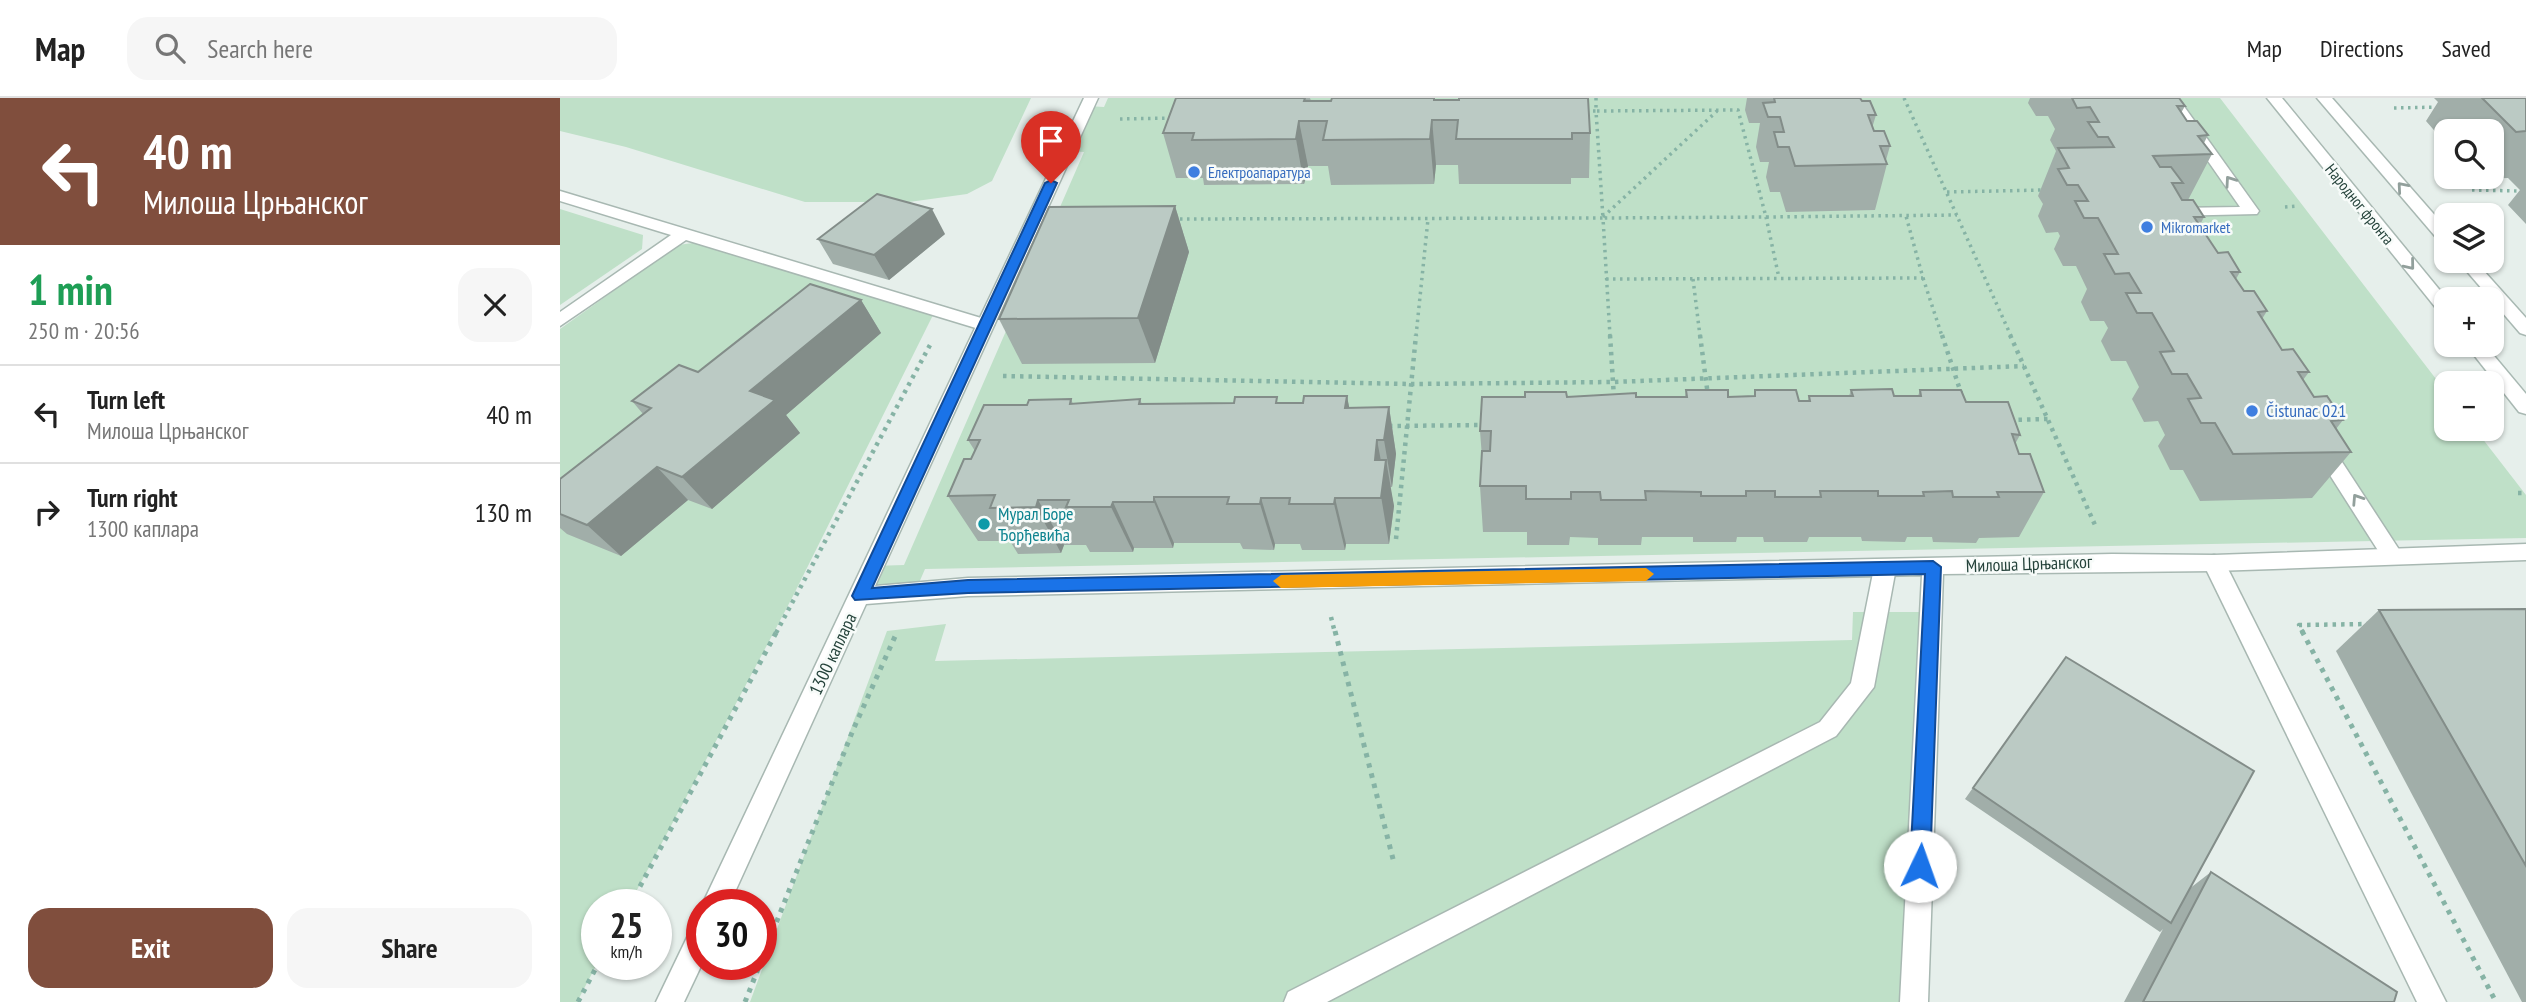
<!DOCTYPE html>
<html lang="en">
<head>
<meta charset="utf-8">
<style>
  body { margin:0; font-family:"PT Sans Narrow",sans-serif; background:#f6f6f6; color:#222; height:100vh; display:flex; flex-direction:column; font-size:26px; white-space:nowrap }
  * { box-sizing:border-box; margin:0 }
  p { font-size:23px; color:#767676 }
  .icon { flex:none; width:38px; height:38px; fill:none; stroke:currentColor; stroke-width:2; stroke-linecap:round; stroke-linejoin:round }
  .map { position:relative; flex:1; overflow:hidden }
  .sheet { display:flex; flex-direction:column; background:#fff; width:560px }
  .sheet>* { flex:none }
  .guide { background:#804e3d; color:#fff; overflow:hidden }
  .tools { position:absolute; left:1874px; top:21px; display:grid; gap:14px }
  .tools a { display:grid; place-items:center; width:70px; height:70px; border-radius:14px; background:#fff; box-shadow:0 2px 5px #0004; font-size:35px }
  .speed { position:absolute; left:21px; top:791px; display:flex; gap:14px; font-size:35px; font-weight:700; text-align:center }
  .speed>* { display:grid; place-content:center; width:91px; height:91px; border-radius:50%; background:#fff; box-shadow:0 2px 5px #0004; line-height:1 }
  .speed small { font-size:18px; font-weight:400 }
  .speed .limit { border:10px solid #d22; background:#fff; color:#111 }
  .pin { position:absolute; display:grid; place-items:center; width:60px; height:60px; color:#fff; margin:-72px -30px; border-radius:50% 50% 50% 0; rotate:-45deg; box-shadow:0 0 7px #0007 }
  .pin .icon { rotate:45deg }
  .me { position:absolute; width:77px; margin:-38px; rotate:3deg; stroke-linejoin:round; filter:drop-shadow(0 0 5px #0008) }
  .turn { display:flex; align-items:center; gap:24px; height:147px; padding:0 28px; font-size:32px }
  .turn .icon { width:91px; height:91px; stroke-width:2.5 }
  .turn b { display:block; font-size:49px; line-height:60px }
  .round { display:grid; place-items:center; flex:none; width:74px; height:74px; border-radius:21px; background:#f6f6f6 }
  .summary { display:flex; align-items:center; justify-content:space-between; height:119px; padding:0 28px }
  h1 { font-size:42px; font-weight:700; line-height:52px; color:#1e9e55 }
  .cta { display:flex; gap:14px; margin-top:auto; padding:14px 28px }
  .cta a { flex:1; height:80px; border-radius:21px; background:#804e3d; color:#fff; font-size:28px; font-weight:700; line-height:80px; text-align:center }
  .cta a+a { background:#f6f6f6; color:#222 }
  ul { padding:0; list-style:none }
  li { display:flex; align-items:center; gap:21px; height:98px; padding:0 28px; border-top:2px solid #e0e0e0 }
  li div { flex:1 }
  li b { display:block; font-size:26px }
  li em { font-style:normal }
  header { display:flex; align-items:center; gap:42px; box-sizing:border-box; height:98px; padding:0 35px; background:#fff; border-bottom:2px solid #e0e0e0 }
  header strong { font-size:33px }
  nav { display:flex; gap:38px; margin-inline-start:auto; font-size:24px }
  .search { width:490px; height:63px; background:#f6f6f6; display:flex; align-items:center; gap:18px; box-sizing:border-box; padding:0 24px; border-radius:21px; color:#767676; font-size:26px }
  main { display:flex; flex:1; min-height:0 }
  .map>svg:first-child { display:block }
  .green { fill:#bfe0c8 }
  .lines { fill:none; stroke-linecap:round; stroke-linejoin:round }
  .service-casing { stroke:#a8b8b2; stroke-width:3 }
  .minor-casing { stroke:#a8b8b2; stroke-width:3 }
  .tertiary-casing { stroke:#a8b8b2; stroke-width:3 }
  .path-far2 { stroke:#86b3a5; stroke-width:3.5; stroke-dasharray:2.5 4.5; stroke-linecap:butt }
  .path-far1 { stroke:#86b3a5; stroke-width:4.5; stroke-dasharray:3.5 5; stroke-linecap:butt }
  .path { stroke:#86b3a5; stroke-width:5; stroke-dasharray:4.5 6; stroke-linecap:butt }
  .service { fill:#fff; fill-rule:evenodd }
  .minor { fill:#fff; fill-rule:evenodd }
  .tertiary { fill:#fff; fill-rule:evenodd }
  .wall { fill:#a1aea9 }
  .shaded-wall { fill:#838d89 }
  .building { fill:#bbcac4; stroke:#838d89; stroke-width:2 }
  .oneway { stroke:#92a09c }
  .route { fill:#1a73e8; stroke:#114b97; stroke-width:2 }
  .slow { fill:#f59e0b }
  .shop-dot { fill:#3f7fe0; stroke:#f7fbf9; stroke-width:2.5 }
  .culture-dot { fill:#0f9aa8; stroke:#f7fbf9; stroke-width:2.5 }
  .labels { text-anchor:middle; stroke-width:5; stroke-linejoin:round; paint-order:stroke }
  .far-shop-label { font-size:16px; fill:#366cbe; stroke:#f7fbf9; text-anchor:start }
  .far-street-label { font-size:16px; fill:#24423a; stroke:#f7fbf9 }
  .shop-label { font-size:18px; fill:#366cbe; stroke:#f7fbf9; text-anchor:start }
  .culture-label { font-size:18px; fill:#0d838f; stroke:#f7fbf9; text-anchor:start }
  .street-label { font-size:18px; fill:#24423a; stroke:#f7fbf9 }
</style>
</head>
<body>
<header>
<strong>Map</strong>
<div class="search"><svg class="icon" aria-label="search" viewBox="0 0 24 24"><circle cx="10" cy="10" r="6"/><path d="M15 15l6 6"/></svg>Search here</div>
<nav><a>Map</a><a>Directions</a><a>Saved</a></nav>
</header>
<main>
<section class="sheet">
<div class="guide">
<div class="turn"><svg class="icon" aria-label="left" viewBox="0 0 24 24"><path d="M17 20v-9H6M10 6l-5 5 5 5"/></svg><div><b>40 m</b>Милоша Црњанског</div></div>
</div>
<div class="summary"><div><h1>1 min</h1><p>250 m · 20:56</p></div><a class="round"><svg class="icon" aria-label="close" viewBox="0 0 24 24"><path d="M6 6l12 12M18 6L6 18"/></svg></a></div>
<ul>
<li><svg class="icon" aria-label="left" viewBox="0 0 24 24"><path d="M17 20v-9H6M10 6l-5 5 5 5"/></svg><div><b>Turn left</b><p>Милоша Црњанског</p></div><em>40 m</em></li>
<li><svg class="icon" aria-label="right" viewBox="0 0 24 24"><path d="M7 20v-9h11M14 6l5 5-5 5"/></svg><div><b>Turn right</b><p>1300 каплара</p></div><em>130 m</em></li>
</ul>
<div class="cta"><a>Exit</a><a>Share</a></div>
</section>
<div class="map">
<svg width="1966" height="904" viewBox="0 0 1966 904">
  <rect width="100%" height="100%" fill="#e6efeb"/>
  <!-- green -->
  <g class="green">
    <polygon points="0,0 471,0 432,83 407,96 349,104 245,104 66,49 0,33"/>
    <polygon points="548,0 1660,0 1886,294 1886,331 1915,331 1966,397 1966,440 365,471 355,494 300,498 313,468 344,467 524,54 507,53 527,8 544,9"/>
    <polygon points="0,111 83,137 82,151 0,207"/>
    <polygon points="148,143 375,213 233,498 69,807 37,807 37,866 17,904 0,904 0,231 118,147"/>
    <polygon points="1293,514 1369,514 1346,904 190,904 327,533 386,526 375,563 1292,542"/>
  </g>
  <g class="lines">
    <defs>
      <g id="service">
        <polygon points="1604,0 1618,0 1699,113 1697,116 1609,118 1609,112 1615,110 1680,109"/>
        <polygon points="0,93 431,223 434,227 425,233 419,231 126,142 0,228 0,214 111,137 0,103"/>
        <polygon points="1762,342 1769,344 1840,453 1844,459 1840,465 1826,465 1752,349"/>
        <polygon points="1654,457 1661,459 1665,465 1886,904 1857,904 1643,465 1647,459"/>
        <polygon points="1325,462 1333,464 1336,470 1314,589 1276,638 767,904 724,904 728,894 1260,624 1291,585 1314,470 1317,464"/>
      </g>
      <g id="minor">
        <polygon points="524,0 538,0 315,488 408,480 1552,456 1654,457 1966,446 1966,462 1654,473 1383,476 1368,904 1340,904 1362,477 408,498 306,506 169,807 142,807"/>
        <polygon points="142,823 142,866 124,904 96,904 133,827"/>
      </g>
      <g id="tertiary">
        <polygon points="1707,0 1722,0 1887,201 1886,217 1880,215"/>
        <polygon points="1757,0 1772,0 1886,130 1886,145 1880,144"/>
        <polygon points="1898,163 1915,163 1966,220 1966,237 1960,235"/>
        <polygon points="1906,247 1925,247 1966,296 1966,316 1959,314"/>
      </g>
    </defs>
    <!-- service casing -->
    <use href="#service" class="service-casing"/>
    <!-- minor casing -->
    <use href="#minor" class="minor-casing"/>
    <!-- tertiary casing -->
    <use href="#tertiary" class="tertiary-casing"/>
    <!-- path-far2 -->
    <g class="path-far2">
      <polyline points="1036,0 1036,13 1178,12 1206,119 1397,117"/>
      <polyline points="1344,0 1451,238"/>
      <polyline points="1834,10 1879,9"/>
      <polyline points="1026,13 1036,13 1043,120 1206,119 1219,180"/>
      <polyline points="560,21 614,20"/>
      <polyline points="1912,92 1960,93"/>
      <polyline points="1387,94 1484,92"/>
      <polyline points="1725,109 1737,108"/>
      <polyline points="1043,119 1157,13"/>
      <polyline points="613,121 1043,120 1050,238"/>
      <polyline points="1363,180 1382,238"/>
      <polyline points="1046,181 1363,180 1346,118"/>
      <polyline points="1133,181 1140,238"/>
      <polyline points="856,238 868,121"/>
    </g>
    <!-- path-far1 -->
    <g class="path-far1">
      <polyline points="1050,237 1054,300"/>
      <polyline points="1140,237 1148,298"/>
      <polyline points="1382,237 1401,295"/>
      <polyline points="1450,237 1535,427"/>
      <polyline points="443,278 852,286 1053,284 1464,268"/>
      <polyline points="1450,322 1488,321"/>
      <polyline points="829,328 925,327"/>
      <polyline points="1958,395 1966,395"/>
      <polyline points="836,441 856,237"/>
      <polyline points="771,519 775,535"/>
      <polyline points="216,535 370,247"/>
      <polyline points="1743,535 1739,527 1810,526"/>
    </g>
    <!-- path -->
    <g class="path">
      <polyline points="775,533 834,765"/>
      <polyline points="1742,533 1936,904"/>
      <polyline points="70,807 217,533"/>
      <polyline points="201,863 293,632 337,534"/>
      <polyline points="18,904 38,866"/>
      <polyline points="185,904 200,866"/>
    </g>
    <!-- service -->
    <use href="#service" class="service"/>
    <!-- minor -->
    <use href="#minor" class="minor"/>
    <!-- tertiary -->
    <use href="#tertiary" class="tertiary"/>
  </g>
  <!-- wall -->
  <g class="wall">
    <polygon points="616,0 750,0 751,3 877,2 1030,35 1029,80 1011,80 1011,86 899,86 898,67 876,67 874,86 771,87 768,68 748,68 744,86 644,87 643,80 616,80 603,35"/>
    <polygon points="1187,0 1300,0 1302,3 1316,17 1312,30 1314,33 1330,48 1326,62 1327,66 1315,112 1226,114 1220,94 1210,94 1206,79 1209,64 1200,64 1196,49 1200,25 1189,25 1185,12"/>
    <polygon points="1470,0 1619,0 1625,8 1621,15 1627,23 1648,37 1644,45 1652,56 1628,102 1644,119 1640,127 1658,155 1680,174 1676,181 1684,193 1707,213 1702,221 1722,252 1749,274 1743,282 1754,299 1783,322 1776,331 1791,354 1752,400 1640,403 1623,372 1610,372 1598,348 1605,337 1598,323 1584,324 1572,301 1579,289 1566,263 1551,263 1541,243 1548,230 1544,223 1530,223 1521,204 1527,191 1516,168 1503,168 1494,151 1500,138 1498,134 1486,135 1478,118 1483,106 1478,98 1496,53 1490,42 1495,31 1488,18 1476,18 1468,5"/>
    <polygon points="1874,0 1966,0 1966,126 1948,107 1960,92 1948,80 1920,81 1918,79 1932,79 1932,33 1886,33 1886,46 1866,23 1878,4"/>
    <polygon points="615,108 629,154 595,265 462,266 439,221"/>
    <polygon points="385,136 329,182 273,166 258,141"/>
    <polygon points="301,202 321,235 226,317 240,335 152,411 128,402 61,458 7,436 0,430 0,381 83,316 72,303"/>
    <polygon points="1126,292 1168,299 1194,298 1195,292 1239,303 1248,303 1249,298 1289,298 1291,292 1334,298 1358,298 1360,292 1406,304 1460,337 1455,346 1459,356 1484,394 1459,439 1419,440 1416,445 1373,444 1372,439 1347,439 1345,444 1302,443 1301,439 1249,439 1247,444 1204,444 1203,439 1177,439 1176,444 1133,444 1133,439 1082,439 1081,447 1038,447 1038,440 1010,439 1009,447 967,447 967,434 923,434 920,388 922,359 920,333 1007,299 1125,299"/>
    <polygon points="787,298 789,310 829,309 836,356 832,389 830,389 834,408 829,446 786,446 785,452 742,452 740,446 715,446 714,452 683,451 680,445 614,445 613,450 574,450 573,454 530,454 526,447 504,447 501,455 458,456 450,443 418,443 388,398 411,361 415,353 408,342 511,301 513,306 580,301 582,306 743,305"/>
    <polygon points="1966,511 1966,904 1962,904 1776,553 1819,512"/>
    <polygon points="1506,559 1629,791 1651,774 1834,904 1564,904 1603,831 1600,834 1405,701"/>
  </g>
  <!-- shaded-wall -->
  <g class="shaded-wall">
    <polygon points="872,22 876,67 874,86 870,41"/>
    <polygon points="739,23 748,68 744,86 736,41"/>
    <polygon points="615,108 629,154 595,265 578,220"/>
    <polygon points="372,111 385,136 329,182 314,157"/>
    <polygon points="301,202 321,235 226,317 240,335 152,411 122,379 190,293"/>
    <polygon points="787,298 796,345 785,310"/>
    <polygon points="829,309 836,356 832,389 824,342"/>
    <polygon points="817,342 824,379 826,362 834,408 829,446 815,362"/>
    <polygon points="97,369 128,402 61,458 27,427"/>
    <polygon points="594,399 614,445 613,450 594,404"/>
    <polygon points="701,400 715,446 714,452 700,406"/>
    <polygon points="775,400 786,446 785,452 774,406"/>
    <polygon points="478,402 504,447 501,455 476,409"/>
    <polygon points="553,404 574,450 573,454 551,409"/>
  </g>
  <!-- building -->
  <g class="building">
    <polygon points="616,0 745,0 744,3 771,3 772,0 874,0 874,2 899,2 899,0 1028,0 1030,35 1012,35 1012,41 896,41 898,22 872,22 870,41 763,42 767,23 739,23 736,41 632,42 634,35 603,35"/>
    <polygon points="1214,0 1300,0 1302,3 1310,3 1316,17 1308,17 1314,33 1324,33 1330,48 1320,48 1327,66 1235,68 1229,49 1218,49 1214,34 1224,34 1220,19 1208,19 1203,5 1215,4"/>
    <polygon points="1512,0 1619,0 1625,8 1617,8 1627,23 1637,23 1648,37 1638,38 1652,56 1593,58 1600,69 1611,69 1623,85 1612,85 1622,102 1633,102 1644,119 1634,119 1658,155 1668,154 1680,174 1671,174 1684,193 1694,193 1707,213 1698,214 1722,252 1733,251 1749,274 1738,274 1754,299 1767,298 1783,322 1771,323 1791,354 1673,356 1655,325 1641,325 1628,301 1641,300 1627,276 1612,276 1600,254 1614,253 1592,215 1577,215 1566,195 1581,195 1569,175 1555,176 1544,156 1558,156 1538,120 1524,120 1515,103 1528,103 1518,87 1507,87 1498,71 1509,70 1498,50 1554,49 1548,39 1538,39 1528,24 1539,24 1530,9 1517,10"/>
    <polygon points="1922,0 1966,0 1966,33 1956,34"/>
    <polygon points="317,96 372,111 314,157 258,141"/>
    <polygon points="615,108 578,220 439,221 489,109"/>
    <polygon points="250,186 301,202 190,293 215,302 122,379 97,369 27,427 0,416 0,381 91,310 72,303 119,267 138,274"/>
    <polygon points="1332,291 1334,298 1361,298 1360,292 1401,292 1406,304 1448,304 1460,337 1452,336 1459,356 1470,356 1484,394 1437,394 1439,399 1393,399 1392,393 1363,394 1364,398 1318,398 1318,393 1260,393 1261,399 1215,399 1215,393 1186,393 1186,398 1141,398 1141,394 1085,393 1086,402 1041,402 1040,394 1011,394 1011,401 966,401 966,388 920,388 922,353 930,353 931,333 920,333 922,299 965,299 965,294 1006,294 1007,299 1076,295 1076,299 1127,299 1126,292 1168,292 1168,299 1195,298 1195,292 1236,292 1239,303 1250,303 1249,298 1293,298 1291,292"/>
    <polygon points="744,298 787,298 785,310 829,309 824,342 817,342 815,362 826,362 821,400 775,400 774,406 729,406 730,400 701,400 700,406 667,406 669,399 594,399 594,404 553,404 551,409 506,409 509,402 478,402 476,409 430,410 435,397 388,398 404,361 411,361 420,342 408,342 424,307 467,307 469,302 511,301 510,306 580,301 579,306 674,305 675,299 717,299 716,305 743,305"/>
    <polygon points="1966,511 1966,768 1819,512"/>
    <polygon points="1506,559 1694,673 1611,825 1413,690"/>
    <polygon points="1651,774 1837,894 1834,904 1583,904"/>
  </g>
  <!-- one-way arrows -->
  <defs><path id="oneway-chevron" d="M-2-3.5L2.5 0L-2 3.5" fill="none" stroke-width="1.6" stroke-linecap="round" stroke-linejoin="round" transform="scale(1.75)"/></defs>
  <g class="oneway">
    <use href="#oneway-chevron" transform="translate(1670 83) rotate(-125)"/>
    <use href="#oneway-chevron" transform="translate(1842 89) rotate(-131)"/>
    <use href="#oneway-chevron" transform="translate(1850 167) rotate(51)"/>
    <use href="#oneway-chevron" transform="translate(1797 401) rotate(-123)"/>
  </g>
  <!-- route -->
  <polygon class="route" points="491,82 497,85 312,490 408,482 1373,463 1381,469 1370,768 1367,775 1360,777 1353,775 1350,768 1365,476 408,495 295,502 292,498 485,85"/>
  <!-- slow -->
  <polygon class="slow" points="1086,470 1094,476 1086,483 721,490 713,483 721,477"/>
  <!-- markers -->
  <g class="shop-dot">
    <circle cx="634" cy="74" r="7"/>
    <circle cx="1587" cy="129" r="7"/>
    <circle cx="1692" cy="313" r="7"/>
  </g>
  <circle class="culture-dot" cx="424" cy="426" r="7"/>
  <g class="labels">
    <!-- far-shop labels -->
    <g class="far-shop-label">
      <text x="648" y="80">Електроапаратура</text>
      <text x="1601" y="135">Mikromarket</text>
    </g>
    <!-- far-street labels -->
    <g class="far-street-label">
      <text transform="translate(1800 106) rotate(51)" y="6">Народног фронта</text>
    </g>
    <!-- shop labels -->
    <g class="shop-label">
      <text x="1706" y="319">Čistunac 021</text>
    </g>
    <!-- culture labels -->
    <g class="culture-label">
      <text x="438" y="422">Мурал Боре<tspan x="438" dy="21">Ђорђевића</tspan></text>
    </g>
    <!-- street labels -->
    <g class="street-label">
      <text transform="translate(1469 466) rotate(-2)" y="6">Милоша Црњанског</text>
      <text transform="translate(273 556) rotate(-65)" y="6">1300 каплара</text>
    </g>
  </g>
</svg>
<div class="tools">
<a><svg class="icon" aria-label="search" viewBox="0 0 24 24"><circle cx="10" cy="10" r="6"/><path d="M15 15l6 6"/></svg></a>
<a><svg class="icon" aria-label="layers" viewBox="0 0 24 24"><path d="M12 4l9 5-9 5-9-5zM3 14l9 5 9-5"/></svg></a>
<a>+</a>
<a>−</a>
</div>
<div class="speed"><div>25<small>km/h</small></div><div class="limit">30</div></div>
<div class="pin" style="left:491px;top:85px;background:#d93025"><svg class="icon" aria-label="arrive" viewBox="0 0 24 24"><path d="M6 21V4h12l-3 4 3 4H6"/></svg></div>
<svg class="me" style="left:1360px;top:768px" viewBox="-20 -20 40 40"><circle r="19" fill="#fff"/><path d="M0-13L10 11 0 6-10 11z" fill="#1a73e8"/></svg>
</div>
</main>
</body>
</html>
